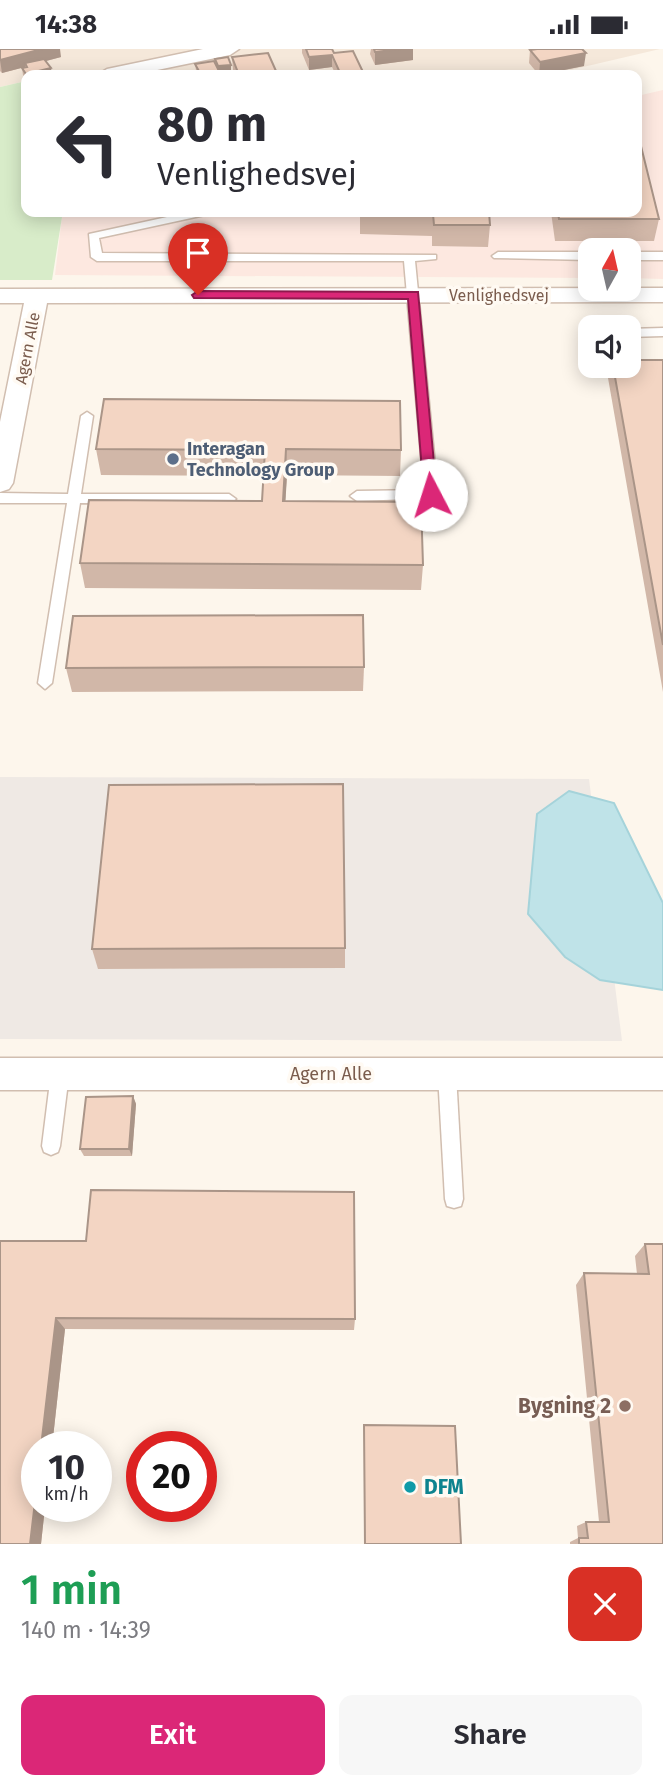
<!DOCTYPE html>
<html lang="en">
<head>
<meta charset="utf-8">
<style>
  body { margin:0; font-family:"Fira Sans",sans-serif; background:#f7f7f7; color:#2b2b33; height:100vh; display:flex; flex-direction:column; font-size:26px; white-space:nowrap }
  * { box-sizing:border-box; margin:0 }
  p { font-size:23px; color:#7c7c81 }
  .icon { flex:none; width:38px; height:38px; fill:none; stroke:currentColor; stroke-width:2; stroke-linecap:round; stroke-linejoin:round }
  .map { position:relative; height:1495px; overflow:hidden }
  .side { display:flex; flex-direction:column; background:#fff; flex:1 }
  .side>* { flex:none }
  .top-card { position:absolute; left:21px; top:21px; width:621px; height:147px; border-radius:14px; box-shadow:0 4px 18px #0003; background:#fff; color:#2b2b33; overflow:hidden }
  .needle { width:46px; rotate:8deg }
  .buttons { position:absolute; left:578px; top:189px; display:grid; gap:14px }
  .buttons a { display:grid; place-items:center; width:63px; height:63px; border-radius:14px; background:#fff; box-shadow:0 4px 18px #0003; font-size:35px }
  .speed { position:absolute; left:21px; top:1382px; display:flex; gap:14px; font-size:35px; font-weight:700; text-align:center }
  .speed>* { display:grid; place-content:center; width:91px; height:91px; border-radius:50%; background:#fff; box-shadow:0 4px 18px #0003; line-height:1 }
  .speed small { font-size:18px; font-weight:400 }
  .speed .limit { border:10px solid #d22; background:#fff; color:#111 }
  .pin { position:absolute; display:grid; place-items:center; width:60px; height:60px; color:#fff; margin:-72px -30px; border-radius:50% 50% 50% 0; rotate:-45deg; box-shadow:0 0 7px #0007 }
  .pin .icon { rotate:45deg }
  .me { position:absolute; width:77px; margin:-38px; rotate:355deg; stroke-linejoin:round; filter:drop-shadow(0 0 5px #0008) }
  .turn { display:flex; align-items:center; gap:24px; height:147px; padding:0 21px; font-size:32px }
  .turn .icon { width:91px; height:91px; stroke-width:2.5 }
  .turn b { display:block; font-size:49px; line-height:60px }
  .round { display:grid; place-items:center; flex:none; width:74px; height:74px; border-radius:14px; background:#f7f7f7 }
  .overview { display:flex; align-items:center; justify-content:space-between; height:119px; padding:0 21px }
  h1 { font-size:42px; font-weight:600; line-height:52px; color:#1e9e55 }
  .action { display:flex; gap:14px; margin-top:auto; padding:14px 21px }
  .action a { flex:1; height:80px; border-radius:14px; background:#db2777; color:#fff; font-size:28px; font-weight:600; line-height:80px; text-align:center }
  .action a+a { background:#f7f7f7; color:#2b2b33 }
  .status { display:flex; justify-content:space-between; align-items:center; height:49px; padding:0 35px; background:#fff; direction:ltr }
  .status svg { height:19px; fill:currentColor }
  .map>svg:first-child { display:block }
  .residential { fill:#f5e8da }
  .commercial { fill:#fde8e0 }
  .industrial { fill:#efe9e4 }
  .green { fill:#d8ecc9 }
  .water { fill:#bfe3e8; stroke:#a5d3da; stroke-width:2 }
  .lines { fill:none; stroke-linecap:round; stroke-linejoin:round }
  .service-casing { stroke:#d1beb0; stroke-width:3 }
  .minor-casing { stroke:#d1beb0; stroke-width:3 }
  .service { fill:#fff; fill-rule:evenodd }
  .minor { fill:#fff; fill-rule:evenodd }
  .wall { fill:#d1b7a8 }
  .shaded-wall { fill:#aa9588 }
  .building { fill:#f3d5c3; stroke:#aa9588; stroke-width:2 }
  .route { fill:#db2777; stroke:#8e194d; stroke-width:2 }
  .service-dot { fill:#5c6f8a; stroke:#fffaf3; stroke-width:2.5 }
  .education-dot { fill:#8d6e63; stroke:#fffaf3; stroke-width:2.5 }
  .culture-dot { fill:#0f9aa8; stroke:#fffaf3; stroke-width:2.5 }
  .labels { text-anchor:middle; stroke-width:7; stroke-linejoin:round; paint-order:stroke }
  .far-street-label { font-size:16px; fill:#7a5c4d; stroke:#fffaf3 }
  .service-label { font-size:18px; font-weight:bold; fill:#4e5e75; stroke:#fffaf3; text-anchor:start }
  .street-label { font-size:18px; fill:#7a5c4d; stroke:#fffaf3 }
  .near-education-label { font-size:21px; font-weight:bold; fill:#785e54; stroke:#fffaf3; text-anchor:end }
  .near-culture-label { font-size:21px; font-weight:bold; fill:#0d838f; stroke:#fffaf3; text-anchor:start }
</style>
</head>
<body>
<div class="status"><b>14:38</b><svg viewBox="0 0 49 12"><path d="M0 12V9h3v3zM5 12V6h3v6zM10 12V3h3v9zM15 12V0h3v12zM26 1h20v11H26zM47 4h2v5h-2z"/></svg></div>
<div class="map">
<svg width="663" height="1495" viewBox="0 0 663 1495">
  <rect width="100%" height="100%" fill="#fdf6ec"/>
  <!-- residential -->
  <polygon class="residential" points="0,0 660,0 549,26 64,26 63,24 26,26 26,32 0,38"/>
  <!-- commercial -->
  <polygon class="commercial" points="663,41 663,230 628,229 628,201 590,201 590,229 55,226 62,168 85,163 637,163 637,47"/>
  <!-- industrial -->
  <polygon class="industrial" points="0,728 589,730 622,992 0,990"/>
  <!-- green -->
  <polygon class="green" points="26,32 26,163 66,163 62,168 52,231 0,231 0,38"/>
  <!-- water -->
  <polygon class="water" points="569,742 614,754 663,854 663,941 600,931 565,908 528,865 537,765"/>
  <g class="lines">
    <defs>
      <g id="service">
        <polygon points="190,163 211,163 205,166 99,189 102,204 436,206 436,210 415,212 438,446 436,449 357,452 350,447 357,442 424,441 404,212 97,212 91,208 89,185"/>
        <polygon points="498,203 590,203 590,211 494,209 492,207"/>
        <rect x="628" y="203" width="35" height="8"/>
        <polygon points="663,279 663,287 628,288 628,280"/>
        <polygon points="590,281 590,289 585,288 585,282"/>
        <polygon points="87,363 93,367 81,445 229,445 236,450 229,455 80,454 52,634 45,640 38,634 67,454 0,454 0,444 68,445 81,367"/>
        <polygon points="60,1016 66,1019 69,1025 60,1097 58,1103 51,1106 44,1103 42,1097 51,1025 54,1019"/>
        <polygon points="447,1016 453,1019 456,1025 463,1150 461,1157 454,1159 447,1157 445,1150 438,1025 441,1019"/>
      </g>
      <g id="minor">
        <polygon points="203,0 239,0 230,6 133,26 97,26 107,20"/>
        <polygon points="663,239 663,253 47,254 13,434 9,440 0,443 0,373 24,254 0,254 0,240"/>
        <rect x="0" y="1009" width="663" height="32"/>
      </g>
    </defs>
    <!-- service casing -->
    <use href="#service" class="service-casing"/>
    <!-- minor casing -->
    <use href="#minor" class="minor-casing"/>
    <!-- service -->
    <use href="#service" class="service"/>
    <!-- minor -->
    <use href="#minor" class="minor"/>
  </g>
  <!-- wall -->
  <g class="wall">
    <polygon points="0,0 61,8 46,12 52,25 26,26 26,30 23,26 22,19 25,18 2,24 0,22"/>
    <polygon points="302,0 332,0 334,4 363,26 336,26 332,18 309,21 302,4"/>
    <polygon points="371,0 413,0 413,11 375,16 370,5"/>
    <polygon points="533,0 582,0 584,17 539,26 529,14 530,1"/>
    <polygon points="232,8 276,22 276,26 235,26 233,21"/>
    <polygon points="215,10 231,22 220,24 221,26 198,26 196,21 195,15 216,16"/>
    <polygon points="360,163 489,163 490,176 488,198 432,197 432,187 360,185"/>
    <polygon points="551,163 637,163 659,170 654,192 555,192"/>
    <polygon points="663,311 663,643 608,329 611,317 628,317"/>
    <polygon points="104,350 401,401 400,427 287,426 285,452 423,516 421,541 85,539 80,514 262,452 263,427 101,426 96,400"/>
    <polygon points="364,618 363,642 72,643 66,619"/>
    <polygon points="345,899 345,919 98,920 92,900"/>
    <polygon points="133,1047 136,1055 132,1107 84,1107 80,1100"/>
    <polygon points="0,1192 355,1270 354,1281 65,1280 52,1398 37,1398 37,1458 45,1458 41,1495 0,1495"/>
    <polygon points="645,1195 663,1195 663,1495 570,1495 570,1493 578,1489 577,1477 586,1473 599,1473 576,1236 584,1224 637,1225 635,1207"/>
  </g>
  <!-- shaded-wall -->
  <g class="shaded-wall">
    <polygon points="42,0 60,0 61,8 27,17 25,14 25,18 2,24 0,11"/>
    <polygon points="401,0 413,0 413,11 375,16 375,3"/>
    <polygon points="586,4 584,17 539,26 540,13"/>
    <polygon points="332,6 332,18 309,21 309,8"/>
    <polygon points="231,16 231,22 218,24 218,17"/>
    <polygon points="51,19 52,25 26,26 26,25"/>
    <polygon points="276,22 276,26 246,26"/>
    <polygon points="363,23 363,26 341,26"/>
    <polygon points="286,400 287,426 284,478 283,452"/>
    <polygon points="133,1047 136,1055 132,1107 129,1100"/>
    <polygon points="56,1269 65,1280 52,1398 41,1398"/>
    <polygon points="37,1436 37,1458 45,1458 41,1495 30,1495"/>
  </g>
  <!-- building -->
  <g class="building">
    <polygon points="0,0 42,0 0,11"/>
    <polygon points="306,0 332,0 334,4 353,2 363,23 341,26 332,6 309,8"/>
    <polygon points="374,0 401,0 375,3"/>
    <polygon points="537,0 582,0 586,4 540,13 530,1"/>
    <polygon points="268,4 276,22 239,26 232,8"/>
    <polygon points="228,8 231,16 218,17 215,10"/>
    <polygon points="44,10 51,19 26,25 22,19 27,18 25,14"/>
    <polygon points="214,12 221,26 207,26 206,23 200,24 195,15"/>
    <polygon points="637,81 659,170 559,170 558,163 637,163"/>
    <polygon points="360,163 489,163 490,176 434,176 433,165"/>
    <polygon points="628,311 663,311 663,596 613,317 628,317"/>
    <polygon points="104,350 400,352 401,401 286,400 283,452 421,453 423,516 80,514 89,451 262,452 265,401 96,400"/>
    <polygon points="363,566 364,618 66,619 73,567"/>
    <polygon points="343,735 345,899 92,900 109,736"/>
    <polygon points="133,1047 129,1100 80,1100 86,1048"/>
    <polygon points="91,1141 354,1143 355,1270 56,1269 41,1398 37,1398 37,1436 30,1495 0,1495 0,1192 86,1192"/>
    <polygon points="645,1195 663,1195 663,1495 579,1495 579,1489 588,1489 586,1473 609,1473 584,1224 649,1225"/>
    <polygon points="364,1376 455,1377 461,1495 365,1495"/>
  </g>
  <!-- route -->
  <polygon class="route" points="198,242 418,243 437,446 435,450 431,451 424,446 408,250 194,249 192,246"/>
  <!-- markers -->
  <circle class="service-dot" cx="173" cy="410" r="7"/>
  <circle class="education-dot" cx="625" cy="1357" r="7"/>
  <circle class="culture-dot" cx="410" cy="1438" r="7"/>
  <g class="labels">
    <!-- far-street labels -->
    <g class="far-street-label">
      <text x="499" y="252">Venlighedsvej</text>
      <text transform="translate(27 299) rotate(-79)" y="6">Agern Alle</text>
    </g>
    <!-- service labels -->
    <g class="service-label">
      <text x="187" y="406">Interagan<tspan x="187" dy="21">Technology Group</tspan></text>
    </g>
    <!-- street labels -->
    <g class="street-label">
      <text x="331" y="1031">Agern Alle</text>
    </g>
    <!-- near-education labels -->
    <g class="near-education-label">
      <text x="611" y="1364">Bygning 2</text>
    </g>
    <!-- near-culture labels -->
    <g class="near-culture-label">
      <text x="424" y="1445">DFM</text>
    </g>
  </g>
</svg>
<div class="buttons">
<a><svg class="needle" viewBox="-14 -14 28 28"><path d="M0-13l5 13h-10z" fill="#e53935"/><path d="M0 13l5-13h-10z" fill="#7c7c81"/></svg></a>
<a><svg class="icon" aria-label="sound" viewBox="0 0 24 24"><path d="M4 9h4l5-4v14l-5-4H4zM17 9q2 3 0 6"/></svg></a>
</div>
<div class="speed"><div>10<small>km/h</small></div><div class="limit">20</div></div>
<div class="pin" style="left:198px;top:246px;background:#d93025"><svg class="icon" aria-label="arrive" viewBox="0 0 24 24"><path d="M6 21V4h12l-3 4 3 4H6"/></svg></div>
<svg class="me" style="left:431px;top:446px" viewBox="-20 -20 40 40"><circle r="19" fill="#fff"/><path d="M0-13L10 11 0 6-10 11z" fill="#db2777"/></svg>
<div class="top-card">
<div class="turn"><svg class="icon" aria-label="left" viewBox="0 0 24 24"><path d="M17 20v-9H6M10 6l-5 5 5 5"/></svg><div><b>80 m</b>Venlighedsvej</div></div>
</div>
</div>
<section class="side">
<div class="overview"><div><h1>1 min</h1><p>140 m · 14:39</p></div><a class="round" style="background:#d93025;color:#fff"><svg class="icon" aria-label="close" viewBox="0 0 24 24"><path d="M6 6l12 12M18 6L6 18"/></svg></a></div>
<div class="action"><a>Exit</a><a>Share</a></div>
</section>
</body>
</html>
